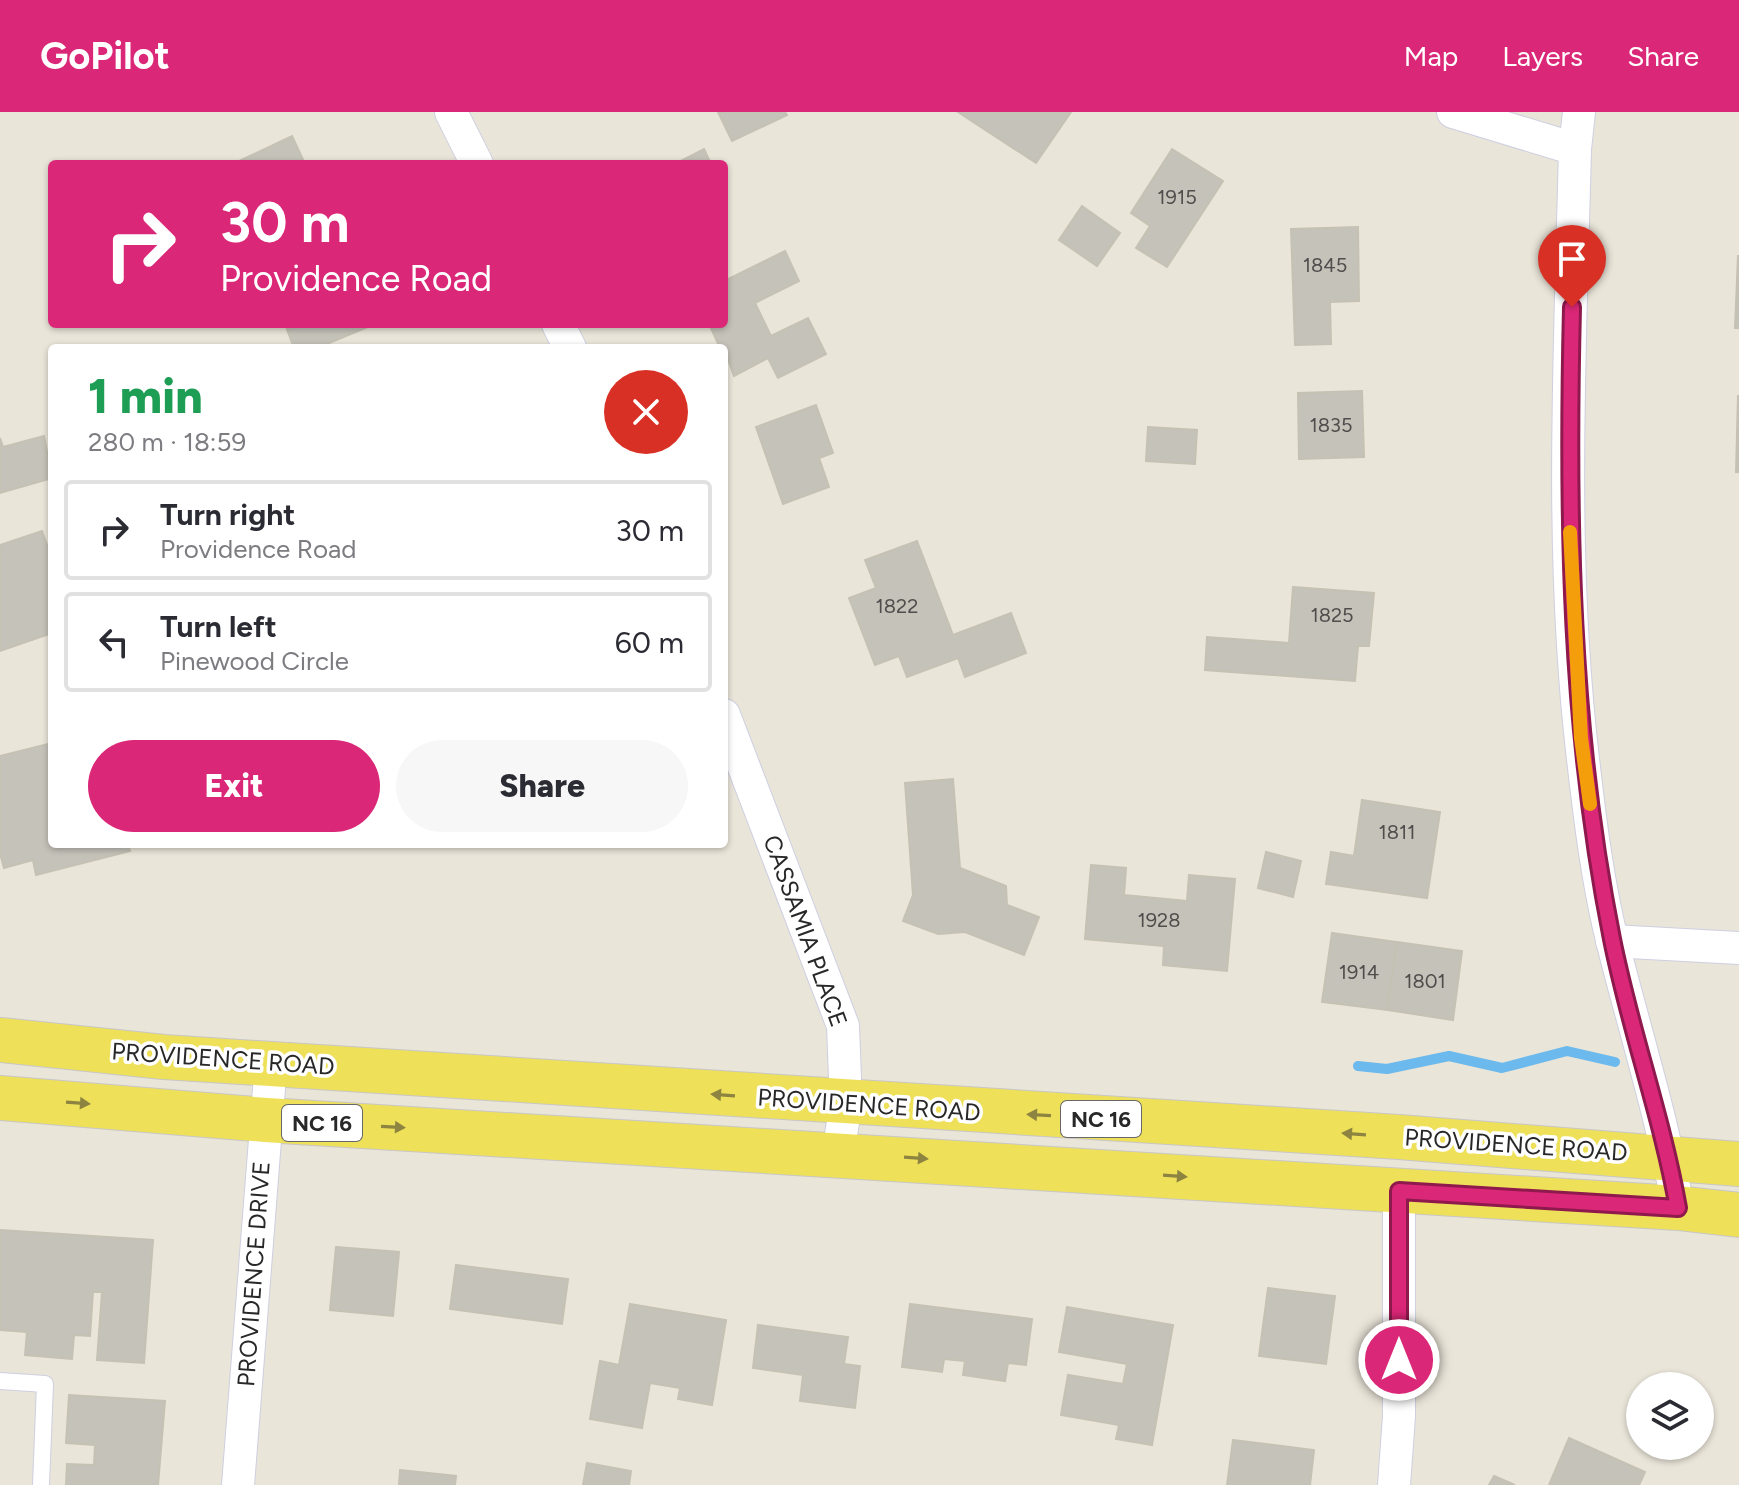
<!DOCTYPE html>
<html lang="en">
<head>
<meta charset="utf-8">
<style>
  body { margin:0; font-family:Figtree,sans-serif; background:#f7f7f7; color:#2b2b33; height:100vh; display:flex; flex-direction:column; font-size:30px; white-space:nowrap }
  * { box-sizing:border-box; margin:0 }
  p { font-size:26px; color:#7c7c81 }
  .icon { flex:none; width:44px; height:44px; fill:none; stroke:currentColor; stroke-width:2; stroke-linecap:round; stroke-linejoin:round }
  .map { position:relative; flex:1; overflow:hidden }
  .panel { position:absolute; left:48px; top:232px; width:680px; height:504px; display:flex; flex-direction:column; background:#fff; border-radius:8px; box-shadow:0 2px 6px #0004 }
  .panel>* { flex:none }
  .hud { position:absolute; left:48px; top:48px; width:680px; height:168px; border-radius:8px; box-shadow:0 2px 6px #0004; background:#db2777; color:#fff; overflow:hidden }
  .buttons { position:absolute; left:1626px; top:1260px; display:grid; gap:16px }
  .buttons a { display:grid; place-items:center; width:88px; height:88px; border-radius:50%; background:#fff; box-shadow:0 2px 6px #0004; font-size:40px }
  .pin { position:absolute; display:grid; place-items:center; width:68px; height:68px; color:#fff; margin:-82px -34px; border-radius:50% 50% 50% 0; rotate:-45deg; box-shadow:0 0 8px #0007 }
  .pin .icon { rotate:45deg }
  .me { position:absolute; width:88px; margin:-44px; rotate:0deg; stroke-linejoin:round; filter:drop-shadow(0 0 6px #0008) }
  .turn { display:flex; align-items:center; gap:28px; height:168px; padding:0 40px; font-size:36px }
  .turn .icon { width:104px; height:104px; stroke-width:2.5 }
  .turn b { display:block; font-size:56px; line-height:68px }
  .round { display:grid; place-items:center; flex:none; width:84px; height:84px; border-radius:42px; background:#f7f7f7 }
  .overview { display:flex; align-items:center; justify-content:space-between; height:136px; padding:0 40px }
  h1 { font-size:48px; font-weight:800; line-height:60px; color:#1e9e55 }
  .primary-button { display:flex; gap:16px; margin-top:auto; padding:16px 40px }
  .primary-button a { flex:1; height:92px; border-radius:48px; background:#db2777; color:#fff; font-size:32px; font-weight:800; line-height:92px; text-align:center }
  .primary-button a+a { background:#f7f7f7; color:#2b2b33 }
  ul { padding:0; list-style:none }
  li { display:flex; align-items:center; gap:24px; height:100px; margin:0 16px 12px; padding:0 24px; border:4px solid #e1e1e2; border-radius:8px }
  li div { flex:1 }
  li b { display:block; font-size:30px }
  li em { font-style:normal }
  header { display:flex; align-items:center; gap:48px; box-sizing:border-box; height:112px; padding:0 40px; background:#db2777; color:#fff }
  header strong { font-size:38px }
  nav { display:flex; gap:44px; margin-inline-start:auto; font-size:28px }
  .map>svg:first-child { display:block }
  .lines { fill:none; stroke-linecap:round; stroke-linejoin:round }
  .stream { stroke:#6bb9ed; stroke-width:10 }
  .building { fill:#c5c2b9; stroke:#c5c1b3; stroke-width:2 }
  .service-casing { stroke:#cecfe1; stroke-width:18 }
  .minor-casing { stroke:#cecfe1; stroke-width:34 }
  .primary-casing { stroke:#c7c7c7; stroke-width:46 }
  .service { stroke:#fff; stroke-width:16 }
  .minor { stroke:#fff; stroke-width:32 }
  .primary { stroke:#efe059; stroke-width:44 }
  .oneway { fill:#8c8440 }
  .route-casing { stroke:#8e194d; stroke-width:20 }
  .route { stroke:#db2777; stroke-width:14 }
  .slow { stroke:#f59e0b; stroke-width:14 }
  .labels { text-anchor:middle; stroke-width:7; stroke-linejoin:round; paint-order:stroke }
  .number-label { font-size:20px; fill:#4f4e4c }
  .shield { fill:#fff; stroke:#686868; stroke-width:2 }
  .shield-label { font-size:22px; font-weight:bold; fill:#282828 }
  .street-label { font-size:24px; fill:#282828; stroke:#fff }
</style>
</head>
<body>
<header>
<strong>GoPilot</strong>
<nav><a>Map</a><a>Layers</a><a>Share</a></nav>
</header>
<div class="map">
<svg width="1739" height="1373" viewBox="0 0 1739 1373">
  <rect width="100%" height="100%" fill="#eae5d9"/>
  <g class="lines">
    <!-- stream -->
    <polyline class="stream" points="1358,954 1387,957 1449,944 1502,956 1567,939 1615,950"/>
  </g>
  <!-- building -->
  <g class="building">
    <polygon points="718,0 785,0 787,3 732,29"/>
    <polygon points="958,0 1071,0 1036,51"/>
    <polygon points="292,24 305,52 233,52"/>
    <polygon points="704,37 711,52 675,52"/>
    <polygon points="1172,37 1223,69 1167,155 1136,136 1150,114 1131,101"/>
    <polygon points="1082,94 1120,121 1097,154 1059,128"/>
    <polygon points="1358,115 1359,189 1330,190 1331,232 1295,233 1291,117"/>
    <polygon points="785,139 799,169 755,191 771,224 808,206 826,242 778,266 768,246 734,264 724,236 720,236 709,212 724,212 724,169"/>
    <polygon points="1738,144 1739,144 1739,216 1735,216"/>
    <polygon points="285,212 375,212 317,236 294,236"/>
    <polygon points="1362,279 1364,345 1299,347 1298,281"/>
    <polygon points="1738,284 1739,284 1739,360 1736,360"/>
    <polygon points="816,293 833,341 819,346 829,375 783,392 756,315"/>
    <polygon points="1148,315 1197,318 1195,352 1146,349"/>
    <polygon points="44,324 52,366 0,381 0,326 3,335"/>
    <polygon points="42,419 52,447 52,521 0,539 0,433"/>
    <polygon points="917,429 953,523 1011,501 1026,541 965,565 958,546 907,565 899,544 875,553 849,486 876,476 865,448"/>
    <polygon points="1293,475 1374,481 1369,534 1358,534 1355,569 1205,558 1207,525 1289,531"/>
    <polygon points="52,631 52,732 128,732 130,739 36,763 33,748 4,756 0,741 0,644"/>
    <polygon points="953,667 960,756 1006,774 1007,793 1039,805 1024,843 965,820 938,822 903,809 913,783 905,671"/>
    <polygon points="1362,688 1440,700 1427,786 1326,772 1331,740 1354,744"/>
    <polygon points="1266,740 1301,749 1293,785 1258,776"/>
    <polygon points="1091,753 1126,756 1124,783 1187,789 1189,763 1235,767 1227,859 1163,853 1164,834 1085,827"/>
    <polygon points="1332,821 1397,830 1387,898 1322,890"/>
    <polygon points="1397,830 1462,839 1453,908 1387,898"/>
    <polygon points="0,1118 153,1128 144,1251 97,1248 102,1180 93,1180 90,1224 74,1223 72,1247 25,1243 27,1220 0,1218"/>
    <polygon points="336,1135 399,1140 393,1204 330,1198"/>
    <polygon points="456,1153 568,1167 562,1212 450,1197"/>
    <polygon points="1268,1176 1335,1184 1326,1252 1259,1244"/>
    <polygon points="630,1192 726,1208 712,1293 678,1287 680,1276 650,1271 642,1316 590,1307 600,1249 619,1253"/>
    <polygon points="910,1192 1032,1207 1026,1253 1008,1251 1005,1269 963,1263 965,1249 944,1247 942,1260 902,1255"/>
    <polygon points="1067,1195 1173,1213 1152,1333 1116,1327 1119,1313 1061,1303 1068,1263 1123,1272 1127,1252 1059,1240"/>
    <polygon points="758,1213 848,1225 844,1252 860,1254 855,1296 800,1289 803,1263 753,1256"/>
    <polygon points="69,1283 165,1289 158,1373 66,1373 67,1352 94,1353 95,1333 66,1331"/>
    <polygon points="1569,1326 1645,1360 1639,1373 1549,1373"/>
    <polygon points="1233,1328 1314,1338 1310,1373 1227,1373"/>
    <polygon points="587,1351 631,1359 629,1373 583,1373"/>
    <polygon points="400,1358 456,1364 455,1373 399,1373"/>
    <polygon points="1494,1364 1515,1373 1489,1373"/>
  </g>
  <g class="lines">
    <defs>
      <polyline id="service" points="0,1269 45,1272 41,1373"/>
      <g id="minor">
        <polyline points="451,0 477,52"/>
        <polyline points="1453,0 1575,37"/>
        <path d="M1579,0L1575,37C1570,240 1559,445 1583,647C1590,708 1598,773 1613,832C1635,920 1663,1007 1678,1096"/>
        <polyline points="558,212 570,236"/>
        <polyline points="724,603 843,914 846,992 838,1041"/>
        <polyline points="1612,829 1739,836"/>
        <polyline points="238,1373 271,951"/>
        <polyline points="1394,1373 1399,1304 1399,1079"/>
      </g>
      <g id="primary">
        <polyline points="0,928 164,945 1399,1025 1739,1052"/>
        <polyline points="0,986 266,1008 1678,1096 1739,1103"/>
      </g>
    </defs>
    <!-- service casing -->
    <use href="#service" class="service-casing"/>
    <!-- minor casing -->
    <use href="#minor" class="minor-casing"/>
    <!-- primary casing -->
    <use href="#primary" class="primary-casing"/>
    <!-- service -->
    <use href="#service" class="service"/>
    <!-- minor -->
    <use href="#minor" class="minor"/>
    <!-- primary -->
    <use href="#primary" class="primary"/>
  </g>
  <!-- one-way arrows -->
  <defs><path id="oneway-solid" d="M-6-.8H1V-3.2L6.5 0L1 3.2V.8H-6Z" transform="scale(2)"/></defs>
  <g class="oneway">
    <use href="#oneway-solid" transform="translate(723 983) rotate(-176)"/>
    <use href="#oneway-solid" transform="translate(78 991) rotate(4)"/>
    <use href="#oneway-solid" transform="translate(1039 1003) rotate(-177)"/>
    <use href="#oneway-solid" transform="translate(393 1015) rotate(3)"/>
    <use href="#oneway-solid" transform="translate(1354 1022) rotate(-176)"/>
    <use href="#oneway-solid" transform="translate(916 1046) rotate(4)"/>
    <use href="#oneway-solid" transform="translate(1175 1064) rotate(4)"/>
  </g>
  <g class="lines">
    <defs>
      <path id="route" d="M1399,1248V1079L1678,1096C1662,1005 1630,918 1612,827C1570,617 1567,408 1572,195"/>
    </defs>
    <!-- route casing -->
    <use href="#route" class="route-casing"/>
    <!-- route -->
    <use href="#route" class="route"/>
    <!-- slow -->
    <polyline class="slow" points="1570,420 1581,626 1590,692"/>
  </g>
  <g class="labels">
    <!-- number labels -->
    <g class="number-label">
      <text x="1177" y="92">1915</text>
      <text x="1325" y="160">1845</text>
      <text x="1331" y="320">1835</text>
      <text x="897" y="501">1822</text>
      <text x="1332" y="510">1825</text>
      <text x="1397" y="727">1811</text>
      <text x="1159" y="815">1928</text>
      <text x="1359" y="867">1914</text>
      <text x="1425" y="876">1801</text>
    </g>
    <!-- shield labels -->
    <g class="shield">
      <rect x="1061" y="989" width="80" height="36" rx="6"/>
      <rect x="282" y="993" width="80" height="36" rx="6"/>
    </g>
    <g class="shield-label">
      <text x="1101" y="1015">NC 16</text>
      <text x="322" y="1019">NC 16</text>
    </g>
    <!-- street labels -->
    <g class="street-label">
      <text transform="translate(805 819) rotate(70)" y="8">CASSAMIA PLACE</text>
      <text transform="translate(223 947) rotate(4)" y="8">PROVIDENCE ROAD</text>
      <text transform="translate(869 993) rotate(4)" y="8">PROVIDENCE ROAD</text>
      <text transform="translate(1516 1033) rotate(4)" y="8">PROVIDENCE ROAD</text>
      <text transform="translate(254 1162) rotate(-86)" y="8">PROVIDENCE DRIVE</text>
    </g>
  </g>
</svg>
<div class="buttons">
<a><svg class="icon" aria-label="layers" viewBox="0 0 24 24"><path d="M12 4l9 5-9 5-9-5zM3 14l9 5 9-5"/></svg></a>
</div>
<div class="pin" style="left:1572px;top:195px;background:#d93025"><svg class="icon" aria-label="arrive" viewBox="0 0 24 24"><path d="M6 21V4h12l-3 4 3 4H6"/></svg></div>
<svg class="me" style="left:1399px;top:1248px" viewBox="-20 -20 40 40"><circle r="17" fill="#db2777" stroke="#fff" stroke-width="3"/><path d="M0-11L8 9 0 5-8 9z" fill="#fff"/></svg>
<div class="hud">
<div class="turn"><svg class="icon" aria-label="right" viewBox="0 0 24 24"><path d="M7 20v-9h11M14 6l5 5-5 5"/></svg><div><b>30 m</b>Providence Road</div></div>
</div>
<section class="panel">
<div class="overview"><div><h1>1 min</h1><p>280 m · 18:59</p></div><a class="round" style="background:#d93025;color:#fff"><svg class="icon" aria-label="close" viewBox="0 0 24 24"><path d="M6 6l12 12M18 6L6 18"/></svg></a></div>
<ul>
<li><svg class="icon" aria-label="right" viewBox="0 0 24 24"><path d="M7 20v-9h11M14 6l5 5-5 5"/></svg><div><b>Turn right</b><p>Providence Road</p></div><em>30 m</em></li>
<li><svg class="icon" aria-label="left" viewBox="0 0 24 24"><path d="M17 20v-9H6M10 6l-5 5 5 5"/></svg><div><b>Turn left</b><p>Pinewood Circle</p></div><em>60 m</em></li>
</ul>
<div class="primary-button"><a>Exit</a><a>Share</a></div>
</section>
</div>
</body>
</html>
